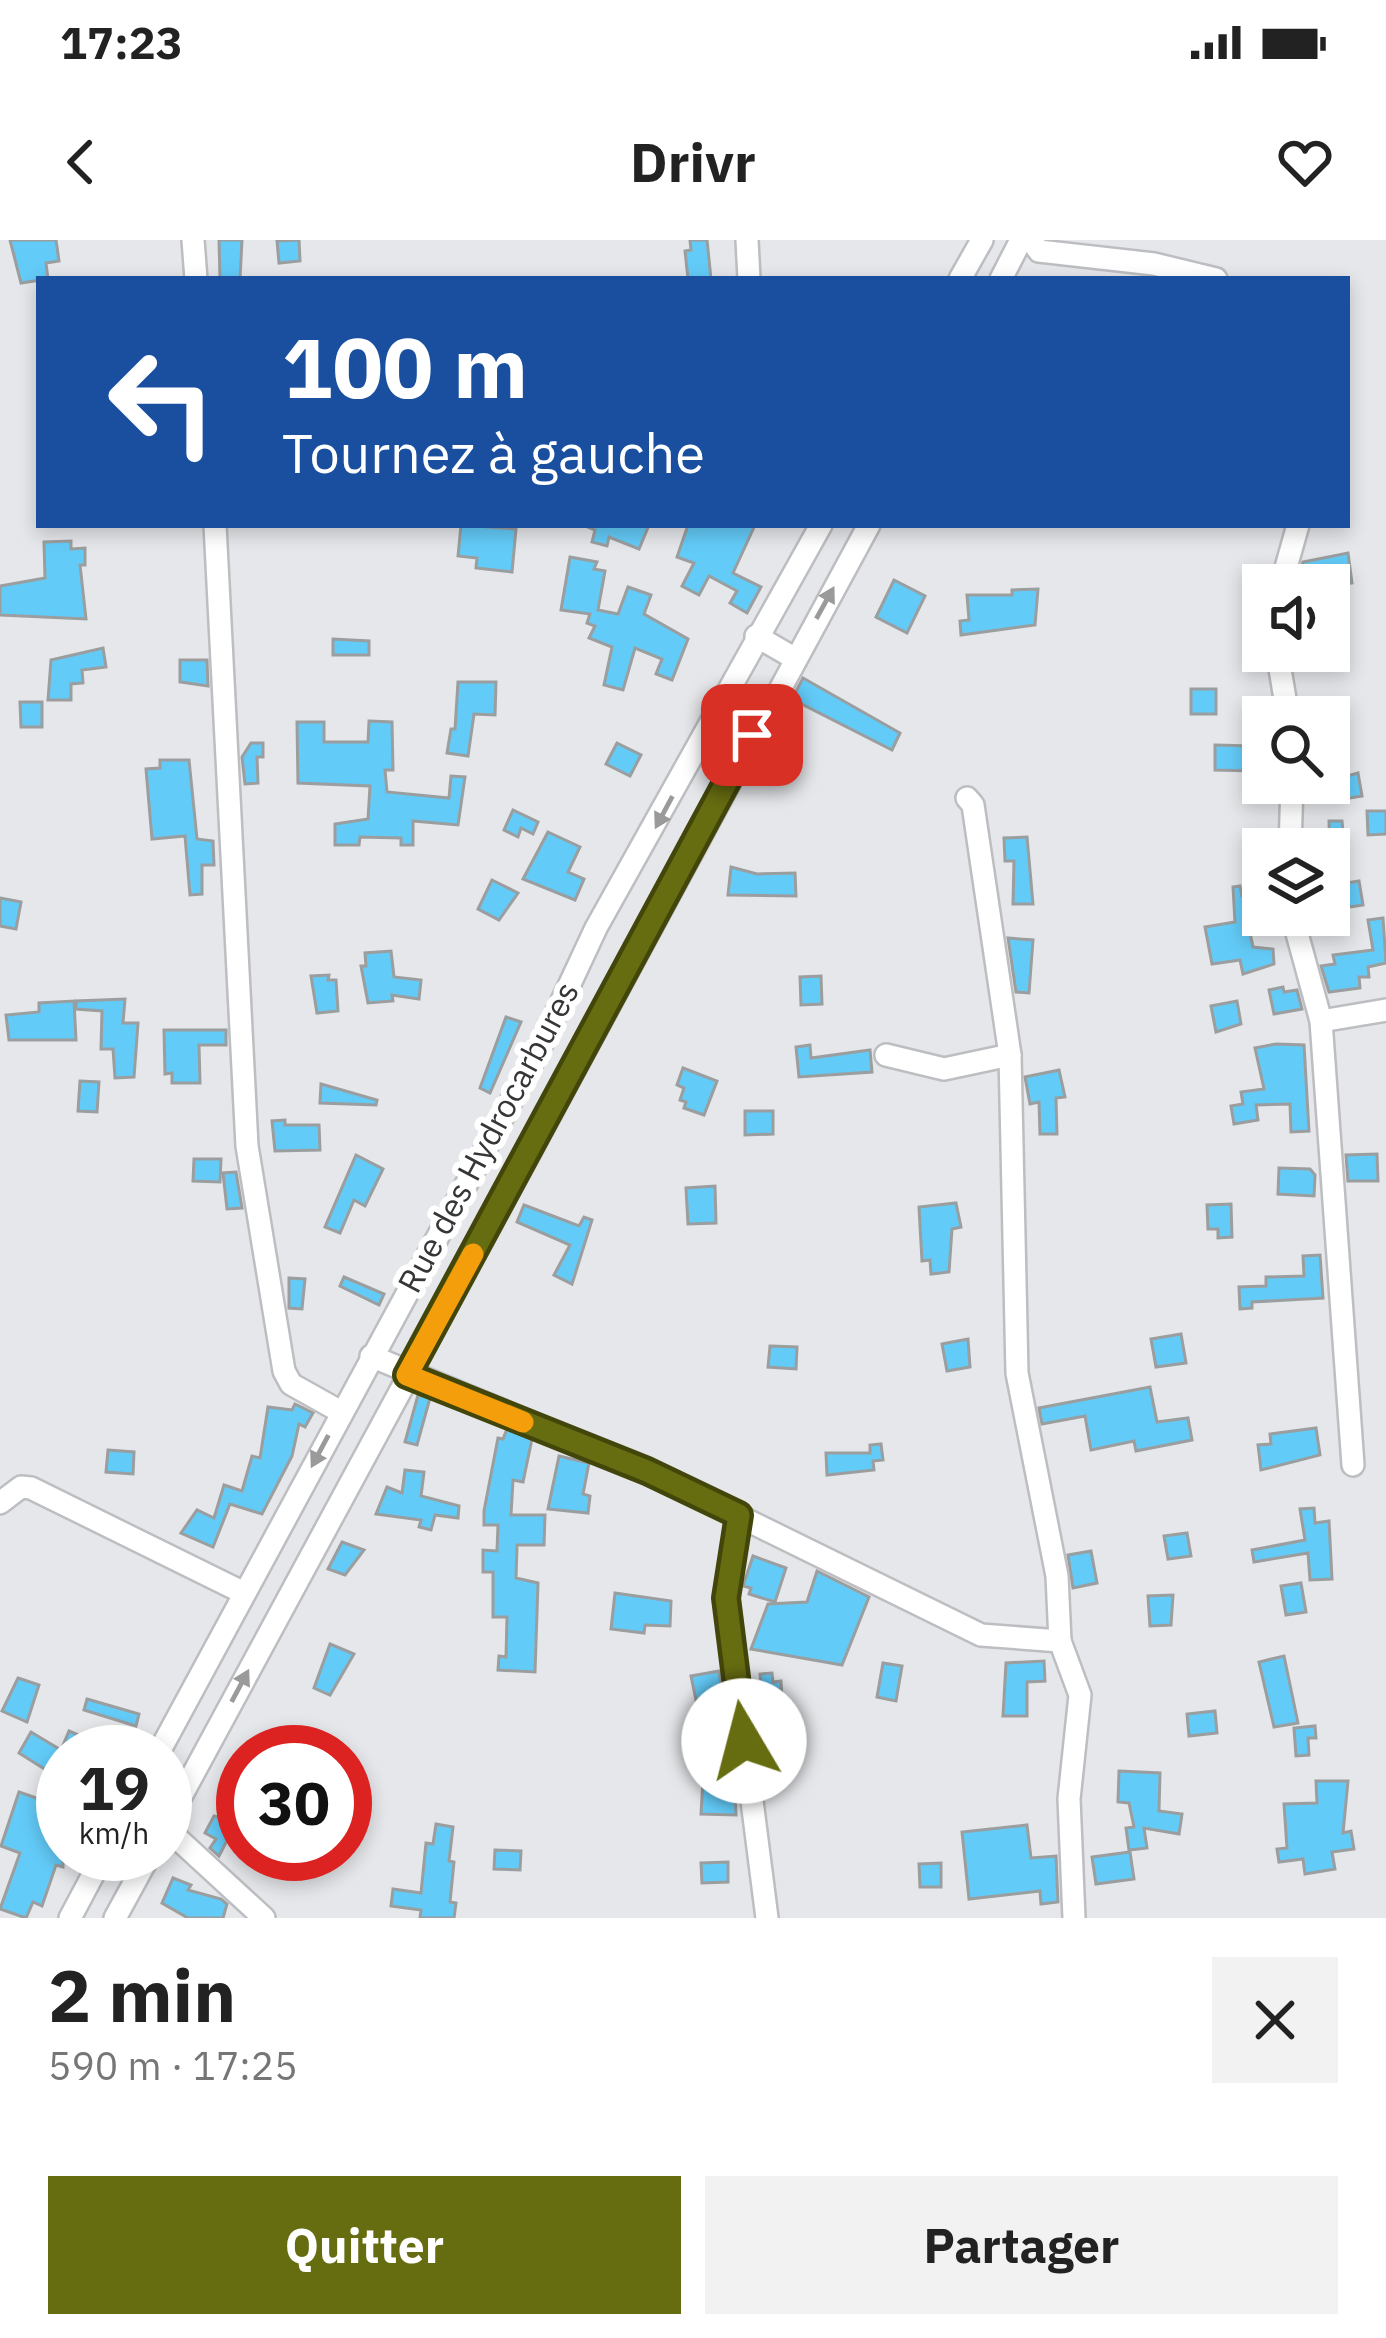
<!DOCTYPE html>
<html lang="fr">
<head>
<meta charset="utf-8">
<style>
  body { margin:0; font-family:"IBM Plex Sans",sans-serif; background:#f2f2f2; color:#222; height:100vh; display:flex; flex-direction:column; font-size:45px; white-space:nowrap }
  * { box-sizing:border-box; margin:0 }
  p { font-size:39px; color:#767676 }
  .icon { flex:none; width:66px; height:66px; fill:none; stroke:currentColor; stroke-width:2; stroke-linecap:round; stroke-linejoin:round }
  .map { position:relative; height:1678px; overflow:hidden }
  .drawer { display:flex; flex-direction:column; background:#fff; flex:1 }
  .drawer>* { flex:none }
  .top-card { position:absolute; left:36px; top:36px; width:1314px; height:252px; border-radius:0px; box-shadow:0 6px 18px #0003; background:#1a4fa0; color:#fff; overflow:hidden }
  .fabs { position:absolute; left:1242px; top:324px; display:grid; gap:24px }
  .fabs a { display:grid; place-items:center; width:108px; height:108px; border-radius:0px; background:#fff; box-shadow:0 6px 18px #0003; font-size:60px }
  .speed { position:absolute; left:36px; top:1485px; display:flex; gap:24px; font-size:60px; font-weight:700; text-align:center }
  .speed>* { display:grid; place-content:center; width:156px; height:156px; border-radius:50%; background:#fff; box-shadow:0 6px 18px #0003; line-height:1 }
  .speed small { font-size:30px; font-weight:400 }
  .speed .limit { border:18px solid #d22; background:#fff; color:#111 }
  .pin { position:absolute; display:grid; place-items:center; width:102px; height:102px; color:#fff; margin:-51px; border-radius:24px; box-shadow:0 6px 18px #0006 }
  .me { position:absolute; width:132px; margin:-66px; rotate:352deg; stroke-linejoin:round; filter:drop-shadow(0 0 9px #0008) }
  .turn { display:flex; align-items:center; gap:42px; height:252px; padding:0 48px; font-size:54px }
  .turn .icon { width:156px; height:156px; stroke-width:2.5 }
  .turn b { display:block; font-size:84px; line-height:102px }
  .round { display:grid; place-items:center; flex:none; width:126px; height:126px; border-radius:0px; background:#f2f2f2 }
  .headline { display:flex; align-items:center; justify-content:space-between; height:204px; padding:0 48px }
  h1 { font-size:72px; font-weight:700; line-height:90px }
  .action { display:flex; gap:24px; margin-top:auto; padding:24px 48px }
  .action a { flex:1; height:138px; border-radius:0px; background:#666c10; color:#fff; font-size:48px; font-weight:700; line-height:138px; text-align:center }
  .action a+a { background:#f2f2f2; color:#222 }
  .status { display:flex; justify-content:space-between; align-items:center; height:84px; padding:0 60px; background:#fff; direction:ltr }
  .status svg { height:33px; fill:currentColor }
  header { display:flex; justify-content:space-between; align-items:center; height:156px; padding:0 48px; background:#fff; font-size:54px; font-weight:700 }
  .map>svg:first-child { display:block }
  .building { fill:#63cbf8; stroke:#9b9e9f; stroke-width:3 }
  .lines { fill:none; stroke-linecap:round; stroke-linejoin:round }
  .minor-casing { stroke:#bdbec1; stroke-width:26 }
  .minor { stroke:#fff; stroke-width:21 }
  .oneway { fill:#9a9a9b }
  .route-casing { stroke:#42460a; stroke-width:30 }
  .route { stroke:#666c10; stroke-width:21 }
  .slow { stroke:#f59e0b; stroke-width:21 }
  .labels { text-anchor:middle; stroke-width:12; stroke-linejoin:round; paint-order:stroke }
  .street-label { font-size:33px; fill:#353637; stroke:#fff }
</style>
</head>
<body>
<div class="status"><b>17:23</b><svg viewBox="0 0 49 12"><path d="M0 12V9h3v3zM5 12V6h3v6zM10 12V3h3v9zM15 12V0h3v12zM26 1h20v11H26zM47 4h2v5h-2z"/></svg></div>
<header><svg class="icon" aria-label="back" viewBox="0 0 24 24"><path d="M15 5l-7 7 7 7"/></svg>Drivr<svg class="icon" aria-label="heart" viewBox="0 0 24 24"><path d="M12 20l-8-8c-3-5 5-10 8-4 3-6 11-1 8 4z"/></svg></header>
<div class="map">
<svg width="1386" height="1678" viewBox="0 0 1386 1678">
  <rect width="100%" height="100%" fill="#e5e7ea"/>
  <!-- building -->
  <g class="building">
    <polygon points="10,0 56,0 59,21 46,23 48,39 21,43"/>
    <polygon points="219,0 242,0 240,39 220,39"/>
    <polygon points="299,0 300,21 279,23 277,1"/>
    <polygon points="690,0 707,0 711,39 688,39 685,11 691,10"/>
    <polygon points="461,285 516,289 512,332 476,328 477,318 458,316"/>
    <polygon points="583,285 649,285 639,309 609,297 607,306 592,302 595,290"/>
    <polygon points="688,285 755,285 733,333 761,347 747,373 730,363 737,351 709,336 699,355 682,346 694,323 677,317"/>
    <polygon points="71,301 71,309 85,308 85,325 80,325 86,379 0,375 0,346 45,338 44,302"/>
    <polygon points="1348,313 1352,343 1330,346 1328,331 1300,335 1303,322"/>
    <polygon points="570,317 597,322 594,329 605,331 598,370 618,374 628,347 651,355 644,374 688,399 672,440 656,434 662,419 635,408 623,450 604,445 612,407 589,398 595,386 587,383 590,374 561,370"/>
    <polygon points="894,340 925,356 907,393 876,377"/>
    <polygon points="1038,349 1035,385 961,395 960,381 969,380 967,355 1012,355 1012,350"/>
    <polygon points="333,399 369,401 369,415 333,415"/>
    <polygon points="103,408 106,427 82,430 83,443 71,444 71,460 48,460 51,420"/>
    <polygon points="180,420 207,420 208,446 180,442"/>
    <polygon points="803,438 900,493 892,510 792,459"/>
    <polygon points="458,442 496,442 495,475 474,474 468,516 447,513 451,489 455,489"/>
    <rect x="1191" y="449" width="25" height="25"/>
    <polygon points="20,462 42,462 42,487 21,487"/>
    <polygon points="369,481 392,482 393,530 385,530 387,552 449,558 451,536 465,537 458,585 413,581 413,605 401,605 401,598 360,597 359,605 335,605 335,584 368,579 370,546 298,543 297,482 324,482 324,502 368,502"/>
    <polygon points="251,503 263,503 263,517 257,517 258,543 245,544 242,517"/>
    <polygon points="617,503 641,515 630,536 606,524"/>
    <polygon points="1215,505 1253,506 1253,531 1215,530"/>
    <polygon points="160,520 189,520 197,599 213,601 214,625 202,625 202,654 190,655 185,596 152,599 146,529 160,528"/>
    <polygon points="1358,533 1362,556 1325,562 1322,543"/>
    <polygon points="513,570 538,582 533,594 521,588 518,597 504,590"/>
    <polygon points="1367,571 1386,571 1386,594 1368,595"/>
    <polygon points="1329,581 1342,581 1346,623 1330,625"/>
    <polygon points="548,592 580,607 568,632 584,639 575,660 523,639"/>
    <polygon points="1027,597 1033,664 1013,664 1014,621 1005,621 1004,598"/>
    <polygon points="731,627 757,634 795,633 796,656 728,655"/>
    <polygon points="492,640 518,653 499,680 478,669"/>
    <polygon points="1359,641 1363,665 1343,668 1340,644"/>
    <polygon points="1240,646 1242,656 1252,655 1254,673 1246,673 1253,707 1273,709 1274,724 1243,734 1240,720 1212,724 1205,687 1235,682 1233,647"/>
    <polygon points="0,658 21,662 16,689 0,686"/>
    <polygon points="1383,678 1386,723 1368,727 1369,737 1359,737 1360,748 1329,752 1321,726 1335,724 1333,715 1373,710 1368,680"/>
    <polygon points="1008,698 1033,700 1029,753 1016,752"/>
    <polygon points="391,711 394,737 421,740 419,759 392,755 393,761 368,763 361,726 366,726 365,713"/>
    <polygon points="329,735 328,740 336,740 338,771 317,773 311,736"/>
    <polygon points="821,736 822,764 801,765 800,737"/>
    <polygon points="1283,747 1284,752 1297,750 1302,769 1274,774 1269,750"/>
    <polygon points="125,759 123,783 138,783 134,837 115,838 113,809 101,809 102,771 76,769 76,761"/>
    <polygon points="74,761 76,800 9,800 6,775 39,772 39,763"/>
    <polygon points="1237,761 1241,784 1216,792 1211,766"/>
    <polygon points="506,777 521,782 490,853 480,848"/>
    <polygon points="164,790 226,790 226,805 199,805 200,843 172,843 172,833 165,834"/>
    <polygon points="1276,804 1304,805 1309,891 1291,892 1290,864 1256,865 1258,880 1234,884 1231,866 1243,864 1241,852 1264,849 1255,808"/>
    <polygon points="810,805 811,818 870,810 872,832 799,837 796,807"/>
    <polygon points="683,828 717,841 704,875 684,868 686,862 680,860 684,848 677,845"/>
    <polygon points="1059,830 1065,857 1056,858 1057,894 1040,894 1039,862 1030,864 1025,837"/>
    <polygon points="80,841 99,842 97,872 78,871"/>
    <polygon points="321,844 377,860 376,865 320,863"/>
    <polygon points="745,871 773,871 773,894 745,895"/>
    <polygon points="285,880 285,885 319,885 320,910 275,911 272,881"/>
    <polygon points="1377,914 1378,941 1348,941 1346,915"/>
    <polygon points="356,915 383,929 365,966 354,960 340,993 325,987"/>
    <polygon points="194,919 221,919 220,942 193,941"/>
    <polygon points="1279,928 1310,929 1315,935 1314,956 1278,954"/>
    <polygon points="236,932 242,968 227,969 223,933"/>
    <polygon points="715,946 716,983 688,984 686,948"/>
    <polygon points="956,963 961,987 952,989 949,1032 931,1034 930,1020 922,1021 919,967"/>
    <polygon points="1231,964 1232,997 1218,998 1218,989 1208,989 1207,965"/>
    <polygon points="524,965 579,986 584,977 592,980 572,1044 554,1035 570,1005 517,982"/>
    <polygon points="1320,1015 1323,1058 1252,1062 1252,1068 1240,1069 1239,1047 1266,1046 1266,1037 1304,1036 1303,1016"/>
    <polygon points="344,1037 384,1054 379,1065 340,1046"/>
    <polygon points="289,1038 305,1039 302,1069 289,1068"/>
    <polygon points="1181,1094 1186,1123 1156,1127 1151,1099"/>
    <polygon points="968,1099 970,1127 947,1131 942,1104"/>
    <polygon points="770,1106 797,1107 796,1129 768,1127"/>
    <polygon points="1150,1147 1157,1182 1188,1178 1192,1200 1136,1211 1134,1201 1091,1210 1085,1176 1042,1184 1039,1168"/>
    <polygon points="418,1155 430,1158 417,1205 405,1202"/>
    <polygon points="295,1164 313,1173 305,1187 299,1184 292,1216 262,1274 230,1264 213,1307 181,1293 197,1270 214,1278 224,1245 242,1251 252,1216 260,1218 268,1167 292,1170"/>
    <polygon points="1316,1188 1320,1215 1261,1230 1258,1205 1271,1204 1270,1194"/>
    <polygon points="507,1189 532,1199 523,1242 513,1240 511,1275 545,1275 544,1305 517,1305 516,1338 538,1343 535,1432 498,1430 499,1416 506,1417 507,1377 493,1377 493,1332 483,1332 483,1310 497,1311 498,1285 484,1285 484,1271 498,1198 503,1199"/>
    <polygon points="881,1204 883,1220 873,1221 874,1230 827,1235 826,1213 870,1213 870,1205"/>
    <polygon points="108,1210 134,1212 133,1234 106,1232"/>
    <polygon points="559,1216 589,1223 583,1254 590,1256 588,1273 548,1269"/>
    <polygon points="405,1230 424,1232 421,1256 459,1266 458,1278 435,1275 431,1290 419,1287 421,1280 376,1274 387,1247 402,1253"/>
    <polygon points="1314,1268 1315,1283 1329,1281 1332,1339 1310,1340 1308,1313 1254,1322 1252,1310 1305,1300 1300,1269"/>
    <polygon points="1187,1293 1191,1316 1168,1319 1164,1296"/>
    <polygon points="342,1302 364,1310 345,1335 328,1329"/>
    <polygon points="1091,1311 1097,1343 1073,1348 1068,1315"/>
    <polygon points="753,1316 786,1328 775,1362 749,1354 751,1348 743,1346"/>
    <polygon points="817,1331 869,1357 842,1425 751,1409 768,1364 807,1362"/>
    <polygon points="1301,1343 1306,1372 1286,1375 1281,1346"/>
    <polygon points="615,1353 671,1361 670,1386 645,1385 644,1393 611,1389"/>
    <polygon points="1173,1355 1171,1385 1150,1386 1148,1356"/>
    <polygon points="330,1404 354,1414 330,1455 314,1448"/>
    <polygon points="1284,1416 1298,1483 1274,1487 1259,1422"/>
    <polygon points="1044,1421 1045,1441 1027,1442 1027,1476 1003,1476 1006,1423"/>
    <polygon points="883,1423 902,1426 896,1461 877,1457"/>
    <polygon points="719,1431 723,1455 696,1460 691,1436"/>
    <polygon points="772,1433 773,1442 781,1441 782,1458 762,1460 760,1434"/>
    <polygon points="18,1438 39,1445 27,1482 2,1471"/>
    <polygon points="87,1459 139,1474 136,1486 84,1470"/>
    <polygon points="1215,1471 1217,1493 1189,1496 1187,1474"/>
    <polygon points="1315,1486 1316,1498 1308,1498 1309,1515 1296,1516 1294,1488"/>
    <polygon points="69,1491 118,1512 63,1512 63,1627 56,1625 42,1666 33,1662 26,1678 0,1669 20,1613 1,1606 19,1552 45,1561 54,1535 19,1513 31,1492 61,1510"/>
    <polygon points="1119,1531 1160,1533 1159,1571 1182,1574 1179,1594 1144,1588 1147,1608 1129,1610 1126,1588 1134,1587 1129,1563 1118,1562"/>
    <polygon points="703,1540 735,1545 736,1575 701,1574"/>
    <polygon points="1316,1541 1348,1541 1343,1593 1351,1591 1354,1609 1332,1612 1335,1629 1305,1634 1303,1619 1279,1622 1277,1609 1287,1608 1284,1564 1317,1563"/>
    <polygon points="214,1576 237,1581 219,1616 210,1608 216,1599 205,1593"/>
    <polygon points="436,1584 453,1587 449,1621 454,1622 450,1662 456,1663 454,1678 420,1678 421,1670 391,1666 393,1649 421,1653 426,1603 433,1604"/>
    <polygon points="1027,1585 1031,1618 1056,1616 1058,1662 1041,1664 1040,1651 969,1659 962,1592"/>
    <polygon points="495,1610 521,1611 520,1630 494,1629"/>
    <polygon points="1130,1612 1134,1639 1096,1644 1092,1617"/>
    <polygon points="728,1622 728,1642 702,1643 701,1623"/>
    <polygon points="941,1623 941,1647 920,1647 919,1624"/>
    <polygon points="173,1638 191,1645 188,1650 221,1659 227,1664 223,1678 188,1678 162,1663"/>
  </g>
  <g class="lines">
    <defs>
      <g id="minor">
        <polyline points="193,0 196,39"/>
        <polyline points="747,0 749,39"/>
        <polyline points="1031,0 1039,11 1154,24 1216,39"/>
        <polyline points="960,39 982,0"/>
        <polyline points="1001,39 1021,0"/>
        <polyline points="215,285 247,906 284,1131 291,1144 341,1172"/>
        <polyline points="1281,345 1298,285"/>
        <polyline points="756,396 794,418"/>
        <polyline points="1277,411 1288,477"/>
        <polyline points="967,558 973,565 1010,815 1017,1133 1057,1336 1060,1401"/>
        <polyline points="1290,609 1292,543"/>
        <polyline points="1292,675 1321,781 1353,1225"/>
        <polyline points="1321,781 1386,770"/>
        <polyline points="886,815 944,829 1010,815"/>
        <polyline points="371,1116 647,1231 981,1395 1060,1401 1080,1455 1069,1559 1074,1678"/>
        <polyline points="0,1263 21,1247 31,1248 244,1353"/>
        <polyline points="739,1275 726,1358 767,1678"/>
        <polyline points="159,1512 540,808 596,688 821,285"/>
        <polyline points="165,1586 869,285"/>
        <polyline points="165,1587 264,1678"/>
        <polyline points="70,1678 104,1614"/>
        <polyline points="115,1678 150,1614"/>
      </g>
    </defs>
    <!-- minor casing -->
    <use href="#minor" class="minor-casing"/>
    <!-- minor -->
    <use href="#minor" class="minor"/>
  </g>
  <!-- one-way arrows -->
  <defs><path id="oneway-solid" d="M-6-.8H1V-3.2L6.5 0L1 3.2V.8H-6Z" transform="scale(3)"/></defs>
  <g class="oneway">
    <use href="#oneway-solid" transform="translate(825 363) rotate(-61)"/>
    <use href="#oneway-solid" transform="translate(664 572) rotate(118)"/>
    <use href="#oneway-solid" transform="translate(320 1211) rotate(118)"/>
    <use href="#oneway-solid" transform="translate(240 1446) rotate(-62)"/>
  </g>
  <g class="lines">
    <defs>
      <polyline id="route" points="744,1501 726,1358 739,1275 647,1231 407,1135 752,495"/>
    </defs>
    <!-- route casing -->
    <use href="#route" class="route-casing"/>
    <!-- route -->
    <use href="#route" class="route"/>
    <!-- slow -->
    <polyline class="slow" points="473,1014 407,1135 523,1182"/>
  </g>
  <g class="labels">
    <!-- street labels -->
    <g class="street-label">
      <text transform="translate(488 897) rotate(-62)" y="12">Rue des Hydrocarbures</text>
    </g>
  </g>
</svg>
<div class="fabs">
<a><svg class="icon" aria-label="sound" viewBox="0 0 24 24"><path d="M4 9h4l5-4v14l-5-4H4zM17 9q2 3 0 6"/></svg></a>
<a><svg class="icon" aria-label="search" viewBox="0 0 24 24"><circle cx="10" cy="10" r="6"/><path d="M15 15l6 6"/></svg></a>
<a><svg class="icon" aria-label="layers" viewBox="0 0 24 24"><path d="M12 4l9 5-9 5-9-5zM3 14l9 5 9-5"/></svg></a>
</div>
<div class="speed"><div>19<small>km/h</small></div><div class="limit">30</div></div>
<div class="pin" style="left:752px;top:495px;background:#d93025"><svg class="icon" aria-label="arrive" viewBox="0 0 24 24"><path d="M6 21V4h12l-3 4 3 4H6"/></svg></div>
<svg class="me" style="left:744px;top:1501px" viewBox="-20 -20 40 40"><circle r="19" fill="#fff"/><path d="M0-13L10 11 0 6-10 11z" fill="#666c10"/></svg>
<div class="top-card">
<div class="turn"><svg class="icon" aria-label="left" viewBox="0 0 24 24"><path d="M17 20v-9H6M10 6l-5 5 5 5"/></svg><div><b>100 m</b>Tournez à gauche</div></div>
</div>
</div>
<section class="drawer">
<div class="headline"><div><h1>2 min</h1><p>590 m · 17:25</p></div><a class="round"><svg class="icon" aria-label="close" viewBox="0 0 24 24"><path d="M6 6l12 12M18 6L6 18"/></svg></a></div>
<div class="action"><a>Quitter</a><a>Partager</a></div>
</section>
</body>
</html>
